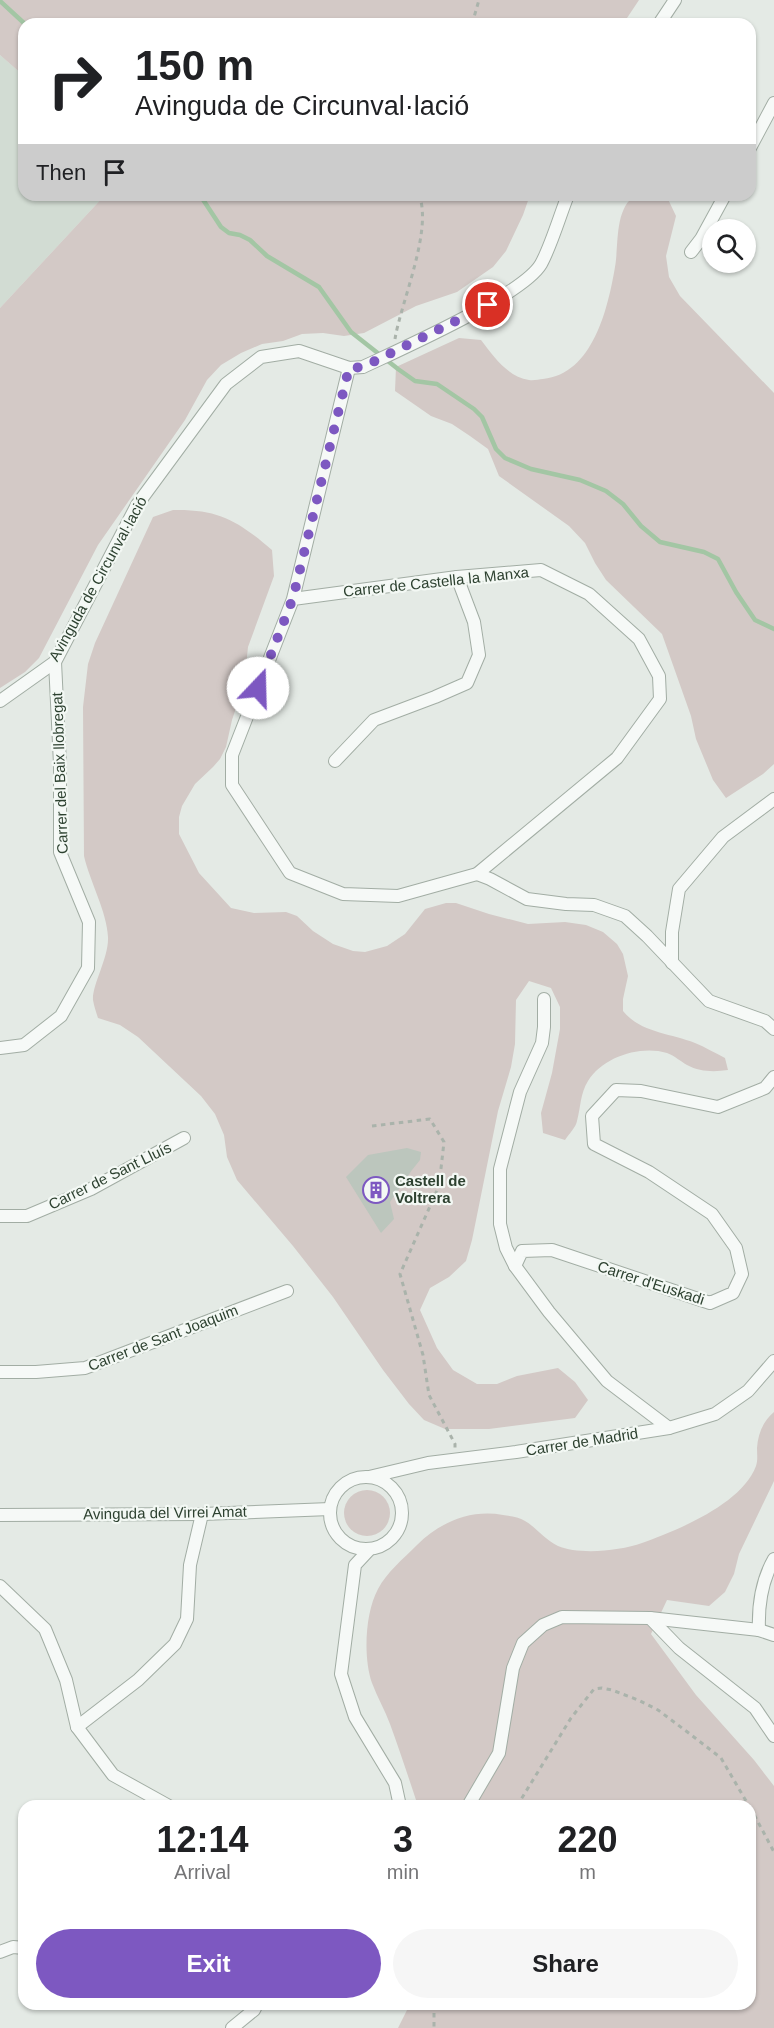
<!DOCTYPE html>
<html lang="en">
<head>
<meta charset="utf-8">
<style>
  body { margin:0; font-family:Helvetica,sans-serif; background:#f6f6f6; color:#202124; height:100vh; display:flex; flex-direction:column; font-size:22px; white-space:nowrap }
  * { box-sizing:border-box; margin:0 }
  p { font-size:20px; color:#757577 }
  .icon { flex:none; width:33px; height:33px; fill:none; stroke:currentColor; stroke-width:2; stroke-linecap:round; stroke-linejoin:round }
  .map { position:relative; flex:1; overflow:hidden }
  .side { position:absolute; left:18px; top:1800px; width:738px; height:210px; display:flex; flex-direction:column; background:#fff; border-radius:18px; box-shadow:0 2px 4px #0004 }
  .side>* { flex:none }
  .guide { position:absolute; left:18px; top:18px; width:738px; height:183px; border-radius:18px; box-shadow:0 2px 4px #0004; background:#fff; color:#202124; overflow:hidden }
  .tools { position:absolute; left:702px; top:219px; display:grid; gap:12px }
  .tools a { display:grid; place-items:center; width:54px; height:54px; border-radius:50%; background:#fff; box-shadow:0 2px 4px #0004; font-size:30px }
  .pin { position:absolute; display:grid; place-items:center; width:51px; height:51px; color:#fff; margin:-26px; border:3px solid #fff; border-radius:50%; box-shadow:0 2px 6px #0007 }
  .me { position:absolute; width:66px; margin:-33px; rotate:21deg; stroke-linejoin:round; filter:drop-shadow(0 0 4px #0008) }
  .turn { display:flex; align-items:center; gap:21px; height:126px; padding:0 18px; font-size:27px }
  .turn .icon { width:78px; height:78px; stroke-width:2.5 }
  .turn b { display:block; font-size:42px; line-height:51px }
  .then { display:flex; align-items:center; height:57px; padding:0 18px; background:#0003; gap:12px; font-size:22px }
  .eta { display:flex; justify-content:space-evenly; align-items:center; height:102px; text-align:center }
  .eta b { font-size:36px; font-weight:600; line-height:42px }
  .primary-button { display:flex; gap:12px; margin-top:auto; padding:12px 18px }
  .primary-button a { flex:1; height:69px; border-radius:36px; background:#7d58c1; color:#fff; font-size:24px; font-weight:600; line-height:69px; text-align:center }
  .primary-button a+a { background:#f6f6f6; color:#202124 }
  .map>svg:first-child { display:block }
  .built { fill:#d2dcd3 }
  .green { fill:#d3c9c6 }
  .lines { fill:none; stroke-linecap:round; stroke-linejoin:round }
  .stream { stroke:#a3c6a4; stroke-width:4.5 }
  .building { fill:#bcc6bd }
  .street-casing { stroke:#a2ada4; stroke-width:14 }
  .path { stroke:#aab3ab; stroke-width:3; stroke-dasharray:4.5 4.5; stroke-linecap:butt }
  .street { stroke:#f6f9f7; stroke-width:12 }
  .route { stroke:#7d58c1; stroke-width:10; stroke-dasharray:0 18 }
  .labels { text-anchor:middle; stroke-width:4.5; stroke-linejoin:round; paint-order:stroke }
  .street-label { font-size:15px; fill:#2d4130; stroke:#f3f8f4 }
  .poi-label { font-size:15px; font-weight:bold; fill:#2d4130; stroke:#f3f8f4; text-anchor:start }
</style>
</head>
<body>
<div class="map">
<svg width="774" height="2028" viewBox="0 0 774 2028">
  <rect width="100%" height="100%" fill="#e4eae5"/>
  <!-- built -->
  <polygon class="built" points="0,55 24,76 24,195 105,195 0,308"/>
  <!-- green -->
  <g class="green">
    <polygon points="0,0 639,0 623,24 24,24 24,76 0,55"/>
    <polygon points="105,195 530,195 523,215 506,251 493,267 457,292 416,306 364,333 344,336 323,333 302,334 283,341 262,344 241,353 221,365 207,380 185,420 98,545 39,658 25,672 0,688 0,308"/>
    <path d="M636,195H663L667,197L676,216L666,256L669,277L680,296L774,393V764L763,774L726,798L713,780L696,739L691,716L662,634L606,580L595,563L585,543L569,526L499,476L488,449L470,436L452,424L431,416L395,391L396,367L459,338L481,340C493,356 508,377 529,380C534,381 539,379 543,379C593,374 608,308 615,267C619,245 614,208 636,195Z"/>
    <path d="M173,510C219,509 238,521 272,550L274,576L248,647L244,684L232,720L226,747L220,759L213,767L195,784L182,806L179,817V834L199,873L231,908L254,913L286,912L297,916L313,931L333,944L353,951L365,952L387,946L405,934L425,909L446,903H456L489,914L528,924L565,922L586,925L603,932L617,944L623,954L628,976L623,999V1011C641,1033 670,1033 695,1043C705,1047 715,1053 725,1058L728,1070C714,1072 700,1072 687,1065C680,1061 675,1056 667,1053C640,1045 603,1057 588,1081C580,1094 581,1106 577,1121C576,1127 569,1134 565,1140L543,1133L541,1113L552,1073L560,1029V1007L551,988L529,981L516,1000L515,1044L511,1067L498,1111L472,1240L466,1261L449,1277L430,1288L420,1310L437,1348L453,1370L477,1384H497L517,1376L558,1368L575,1382L588,1400L575,1418L489,1429H445L424,1420L409,1404L383,1370L333,1297L293,1246L237,1180L227,1157L224,1135L215,1114L201,1096L138,1037L120,1025L98,1018C96,1012 94,1006 93,1000C92,985 109,957 108,937C107,912 90,882 84,856L83,707L88,664L95,643L153,517Z"/>
    <path d="M774,1412V1481L739,1554L734,1574L725,1592L709,1606L667,1600L651,1634L696,1695L754,1760L774,1786V2028H398L410,2004H750V1806H418C409,1779 400,1751 390,1724C385,1710 377,1697 372,1683C363,1657 365,1613 378,1589C387,1572 403,1559 417,1545C440,1522 471,1509 503,1515C510,1516 519,1517 525,1521C537,1528 545,1540 558,1546C579,1555 620,1551 642,1543C678,1530 742,1504 756,1466C758,1460 757,1454 757,1448C758,1434 763,1421 774,1412Z"/>
    <circle cx="367" cy="1513" r="23"/>
  </g>
  <g class="lines">
    <!-- stream -->
    <g class="stream">
      <polyline points="0,1 25,24"/>
      <polyline points="200,195 221,227 229,233 240,235 250,240 267,256 319,287 351,332 398,369 415,381 437,384 474,409 482,417 496,449 505,458 531,469 580,480 606,491 623,504 641,526 660,542 704,552 718,559 736,592 755,620 774,629"/>
    </g>
  </g>
  <!-- building -->
  <polygon class="building" points="407,1148 421,1152 420,1160 412,1170 390,1202 394,1219 381,1233 346,1177 368,1155"/>
  <g class="lines">
    <defs>
      <g id="street">
        <polyline points="659,24 675,0"/>
        <polyline points="750,148 774,103"/>
        <polyline points="691,252 701,239 725,195"/>
        <polyline points="293,599 457,577 541,570 589,594 639,639 659,676 660,699 617,758 477,874 398,896 343,894 290,873 232,785 232,755 293,599 349,368"/>
        <path d="M0,701L55,662L137,505L226,384L261,357L299,351L349,368L363,367C401,349 523,295 541,264C551,246 560,215 568,195"/>
        <polyline points="335,761 374,720 435,697 467,683 479,655 474,622 457,577"/>
        <polyline points="477,874 490,879 527,899 566,904 594,905 625,916 647,936 709,1001 765,1021 774,1029"/>
        <polyline points="672,963 672,932 679,889 723,837 774,799"/>
        <polyline points="544,999 544,1027 542,1043 520,1092 500,1169 500,1224 506,1248 515,1266 549,1312 607,1381 669,1428"/>
        <polyline points="0,1048 24,1045 61,1016 88,968 89,922 60,852 60,764 55,662"/>
        <polyline points="0,1216 27,1216 91,1189 184,1138"/>
        <polyline points="515,1266 522,1251 552,1250 710,1303 733,1293 742,1274 736,1248 712,1214 649,1172 594,1144 592,1116 616,1090 641,1091 718,1107 765,1088 774,1077"/>
        <polyline points="0,1372 36,1372 85,1368 287,1291"/>
        <circle cx="366" cy="1513" r="36"/>
        <polyline points="369,1477 428,1463 516,1452 669,1428 715,1414 748,1391 774,1361"/>
        <polyline points="0,1515 202,1514 330,1509"/>
        <polyline points="369,1550 355,1565 341,1674 355,1717 395,1783 400,1806"/>
        <polyline points="0,1586 45,1629 66,1680 77,1727 113,1775 169,1806"/>
        <polyline points="650,1618 679,1648 755,1708 774,1736"/>
        <path d="M759,1630C758,1605 762,1580 774,1559"/>
        <polyline points="77,1727 138,1680 175,1644 187,1619 190,1565 202,1514"/>
        <polyline points="468,1806 499,1753 513,1668 523,1643 543,1625 562,1617 650,1618 759,1630 774,1635"/>
        <polyline points="0,1952 13,1947 24,1948"/>
        <polyline points="232,2028 254,2010 257,2004"/>
      </g>
    </defs>
    <!-- street casing -->
    <use href="#street" class="street-casing"/>
    <!-- path -->
    <g class="path">
      <polyline points="472,24 479,0"/>
      <path d="M395,339C401,302 433,230 419,195"/>
      <polyline points="372,1126 430,1119 444,1142 439,1186 400,1274 423,1355 429,1395 455,1444 455,1449"/>
      <polyline points="517,1806 571,1718 594,1689 602,1688 612,1690 638,1700 658,1710 690,1734 721,1758 749,1806"/>
      <polyline points="750,1807 774,1852"/>
      <polyline points="434,2004 434,2028"/>
    </g>
    <!-- street -->
    <use href="#street" class="street"/>
  </g>
  <g class="lines">
    <!-- route -->
    <polyline class="route" points="258,688 293,598 349,368 363,367 488,305"/>
  </g>
  <!-- icons -->
  <defs>
    <symbol id="building-ring" viewBox="-11 -11 22 22"><circle r="9.5" fill="#f3f8f4" stroke="#7d58c1" stroke-width="1.5"/><path d="M-4-6H4V6H1V3H-1V6H-4ZM-2.5-4.3h1.7v1.8h-1.7ZM.8-4.3h1.7v1.8H.8ZM-2.5-1h1.7V.8h-1.7ZM.8-1h1.7V.8H.8Z" fill="#7d58c1"/></symbol>
  </defs>
  <g fill-rule="evenodd">
    <use href="#building-ring" x="361" y="1175" width="30" height="30"/>
  </g>
  <g class="labels">
    <!-- street labels -->
    <g class="street-label">
      <text transform="translate(98 579) rotate(-61)" y="5">Avinguda de Circunval·lació</text>
      <text transform="translate(436 582) rotate(-6)" y="5">Carrer de Castella la Manxa</text>
      <text transform="translate(60 773) rotate(-92)" y="5">Carrer del Baix llobregat</text>
      <text transform="translate(110 1176) rotate(-26)" y="5">Carrer de Sant Lluís</text>
      <text transform="translate(651 1283) rotate(18)" y="5">Carrer d'Euskadi</text>
      <text transform="translate(163 1338) rotate(-21)" y="5">Carrer de Sant Joaquim</text>
      <text transform="translate(582 1442) rotate(-9)" y="5">Carrer de Madrid</text>
      <text transform="translate(165 1513) rotate(-1)" y="5">Avinguda del Virrei Amat</text>
    </g>
    <!-- poi labels -->
    <g class="poi-label">
      <text x="395" y="1186">Castell de<tspan x="395" dy="17">Voltrera</tspan></text>
    </g>
  </g>
</svg>
<div class="tools">
<a><svg class="icon" aria-label="search" viewBox="0 0 24 24"><circle cx="10" cy="10" r="6"/><path d="M15 15l6 6"/></svg></a>
</div>
<div class="pin" style="left:488px;top:305px;background:#d93025"><svg class="icon" aria-label="arrive" viewBox="0 0 24 24"><path d="M6 21V4h12l-3 4 3 4H6"/></svg></div>
<svg class="me" style="left:258px;top:688px" viewBox="-20 -20 40 40"><circle r="19" fill="#fff"/><path d="M0-13L10 11 0 6-10 11z" fill="#7d58c1"/></svg>
<div class="guide">
<div class="turn"><svg class="icon" aria-label="right" viewBox="0 0 24 24"><path d="M7 20v-9h11M14 6l5 5-5 5"/></svg><div><b>150 m</b>Avinguda de Circunval·lació</div></div>
<div class="then">Then<svg class="icon" aria-label="arrive" viewBox="0 0 24 24"><path d="M6 21V4h12l-3 4 3 4H6"/></svg></div>
</div>
<section class="side">
<div class="eta">
<div><b>12:14</b><p>Arrival</p></div>
<div><b>3</b><p>min</p></div>
<div><b>220</b><p>m</p></div>
</div>
<div class="primary-button"><a>Exit</a><a>Share</a></div>
</section>
</div>
</body>
</html>
